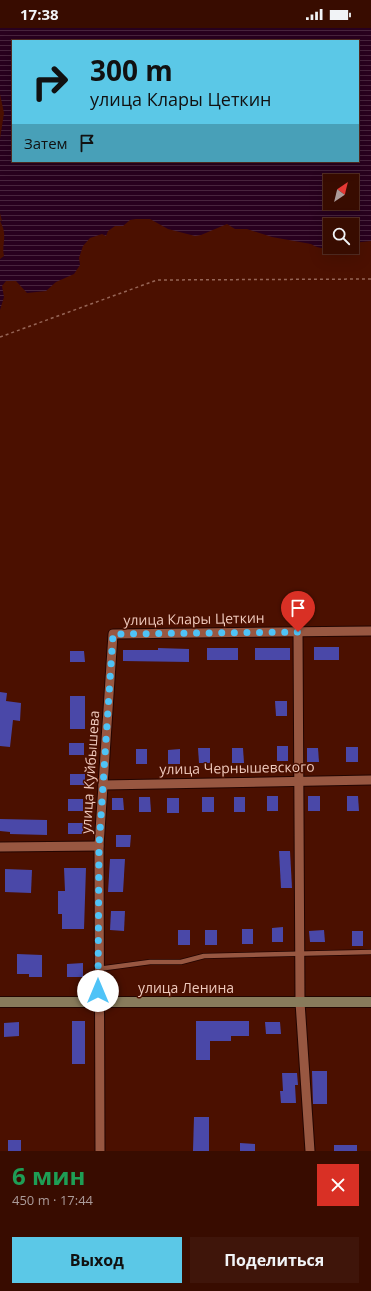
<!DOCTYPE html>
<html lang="ru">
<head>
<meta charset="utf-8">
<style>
  body { margin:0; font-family:"Open Sans",sans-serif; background:#3f150a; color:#f1f3f6; height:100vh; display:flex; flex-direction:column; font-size:15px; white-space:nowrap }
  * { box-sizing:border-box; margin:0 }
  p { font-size:13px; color:#ab9b99 }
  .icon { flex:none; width:22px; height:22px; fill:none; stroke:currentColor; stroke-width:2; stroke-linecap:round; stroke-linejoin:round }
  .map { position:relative; height:1123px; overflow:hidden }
  .side { display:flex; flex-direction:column; background:#380c00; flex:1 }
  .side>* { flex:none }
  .guide { position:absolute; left:12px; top:12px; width:347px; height:122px; border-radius:0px; box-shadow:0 4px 16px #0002,0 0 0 1px #522c22; background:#5bc8e7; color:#111; overflow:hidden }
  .needle { width:26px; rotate:35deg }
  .controls { position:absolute; left:323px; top:146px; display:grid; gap:8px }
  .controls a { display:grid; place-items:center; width:36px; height:36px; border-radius:0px; background:#380c00; box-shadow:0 4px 16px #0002,0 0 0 1px #522c22; font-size:20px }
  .pin { position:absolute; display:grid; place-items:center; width:34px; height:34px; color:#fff; margin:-41px -17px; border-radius:50% 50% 50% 0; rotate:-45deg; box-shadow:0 0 4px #0007 }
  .pin .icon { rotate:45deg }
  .me { position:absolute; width:44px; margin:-22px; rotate:0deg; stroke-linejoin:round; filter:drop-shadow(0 0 3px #0008) }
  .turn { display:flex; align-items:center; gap:14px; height:84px; padding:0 12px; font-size:18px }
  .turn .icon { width:52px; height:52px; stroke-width:2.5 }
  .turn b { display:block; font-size:28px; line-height:34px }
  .then { display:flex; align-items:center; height:38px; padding:0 12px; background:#0003; gap:8px; font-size:15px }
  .round { display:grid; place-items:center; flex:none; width:42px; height:42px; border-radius:0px; background:#3f150a }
  .head { display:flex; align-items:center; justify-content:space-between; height:68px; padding:0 12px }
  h1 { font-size:24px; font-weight:700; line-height:30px; color:#1e9e55 }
  .cta { display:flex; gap:8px; margin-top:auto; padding:8px 12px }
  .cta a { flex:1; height:46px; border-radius:0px; background:#5bc8e7; color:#111; font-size:16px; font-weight:700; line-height:46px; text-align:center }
  .cta a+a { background:#3f150a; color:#f1f3f6 }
  .status { display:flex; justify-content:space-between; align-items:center; height:28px; padding:0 20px; background:#380c00; direction:ltr }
  .status svg { height:11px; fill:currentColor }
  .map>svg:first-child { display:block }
  .water { fill:url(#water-rules); fill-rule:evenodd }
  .building { fill:#4a48a8 }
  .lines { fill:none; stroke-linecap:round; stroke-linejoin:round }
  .lane-casing { stroke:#230500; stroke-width:6 }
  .street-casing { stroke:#230500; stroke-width:11 }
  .secondary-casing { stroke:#230500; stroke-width:12 }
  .path { stroke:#966556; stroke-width:1.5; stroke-dasharray:3 3; stroke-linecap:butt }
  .lane { stroke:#985741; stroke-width:4.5 }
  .street { stroke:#985741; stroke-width:9 }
  .secondary { stroke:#887b5b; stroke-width:10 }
  .route { stroke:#4fc3f7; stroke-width:7; stroke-dasharray:0 12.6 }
  .labels { text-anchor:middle; stroke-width:3; stroke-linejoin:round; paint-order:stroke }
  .street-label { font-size:14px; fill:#efc9bc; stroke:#4b1000 }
</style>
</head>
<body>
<div class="status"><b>17:38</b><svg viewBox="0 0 49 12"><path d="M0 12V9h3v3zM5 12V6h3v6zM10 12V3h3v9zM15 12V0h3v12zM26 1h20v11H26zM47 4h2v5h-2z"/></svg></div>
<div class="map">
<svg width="371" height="1123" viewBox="0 0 371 1123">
  <defs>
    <pattern id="water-rules" width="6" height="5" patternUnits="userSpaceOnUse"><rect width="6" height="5" fill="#28001e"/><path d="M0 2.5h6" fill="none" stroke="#48243d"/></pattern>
  </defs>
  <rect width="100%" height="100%" fill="#4b1000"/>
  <!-- water -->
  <path class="water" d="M0,0H371V213L352,215V197H330V219H334C325,221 319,221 311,216L272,209L247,201H235L227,196L201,207L195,208L168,201L150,191H136L130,192L123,198H115L108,203L106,208L102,206L90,210L83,218L79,230L80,237L74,246L56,254L46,263L27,265L16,253H6L2,258L4,269L0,282V231L4,228C2,220 5,213 4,205C4,200 1,196 0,192L2,193L0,185V111L4,85L0,66ZM13,13H358V133H13ZM330,153H352V175H330Z"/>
  <!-- building -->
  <g class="building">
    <rect x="314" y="619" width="25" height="13"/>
    <polygon points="158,620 189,621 189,634 123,633 123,622 158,622"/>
    <rect x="207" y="620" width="31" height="12"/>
    <rect x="255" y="620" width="35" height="12"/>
    <polygon points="70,623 84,623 85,634 70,634"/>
    <polygon points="0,664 7,665 6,673 21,675 20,693 13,692 10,719 0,718"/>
    <rect x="70" y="668" width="15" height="33"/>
    <polygon points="275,673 287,673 287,688 276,688"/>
    <rect x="69" y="715" width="15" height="12"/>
    <rect x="277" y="718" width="11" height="15"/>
    <rect x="346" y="719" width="12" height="15"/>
    <polygon points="198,720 210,720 210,735 199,735"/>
    <polygon points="232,720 243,720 244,735 232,735"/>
    <polygon points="307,720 318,720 319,734 307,734"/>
    <rect x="136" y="721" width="11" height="15"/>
    <polygon points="180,721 180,736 168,736 168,722"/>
    <rect x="70" y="746" width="15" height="11"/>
    <rect x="267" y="768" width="11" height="15"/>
    <rect x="308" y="768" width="12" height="15"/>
    <polygon points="347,768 358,768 359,783 347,783"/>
    <polygon points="139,769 150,769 151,784 139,784"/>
    <rect x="202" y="769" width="12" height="15"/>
    <rect x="234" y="769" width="11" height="15"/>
    <polygon points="112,770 123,770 124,782 112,782"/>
    <rect x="167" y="770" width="12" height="15"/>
    <rect x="68" y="771" width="15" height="12"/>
    <polygon points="0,791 47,792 47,807 10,806 10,804 0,803"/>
    <rect x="68" y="795" width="15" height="11"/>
    <polygon points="116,807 131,807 130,819 116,819"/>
    <polygon points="279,823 290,823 292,860 281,860"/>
    <polygon points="110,831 125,831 123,864 108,864"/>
    <polygon points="64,840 86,840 84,901 62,901 62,886 58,886 58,863 65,863"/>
    <polygon points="5,841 32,842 31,865 5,864"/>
    <polygon points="111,883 125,883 124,903 110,902"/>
    <polygon points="283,899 283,914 272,914 272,900"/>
    <rect x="242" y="901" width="11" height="15"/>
    <rect x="178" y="902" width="12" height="15"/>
    <rect x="205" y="902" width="12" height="15"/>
    <polygon points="324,902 325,914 310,914 309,903"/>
    <rect x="352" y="903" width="11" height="15"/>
    <polygon points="17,926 42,927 42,949 29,949 29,946 17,946"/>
    <polygon points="83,935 83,949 67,949 67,936"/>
    <rect x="72" y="993" width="13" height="43"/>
    <polygon points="196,993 249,993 249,1008 231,1008 231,1013 210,1013 210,1032 196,1032"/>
    <polygon points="19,994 19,1008 4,1009 4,995"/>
    <polygon points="265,994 280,994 281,1006 266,1006"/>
    <polygon points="312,1043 327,1043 327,1076 313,1076"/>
    <polygon points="282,1045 297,1045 298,1057 295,1057 296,1075 281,1075 280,1063 283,1063"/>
    <polygon points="194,1089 209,1089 209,1123 193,1123"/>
    <rect x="8" y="1112" width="13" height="11"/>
    <polygon points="240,1115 255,1116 255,1123 240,1123"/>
    <rect x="334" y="1117" width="23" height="6"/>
  </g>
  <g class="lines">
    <defs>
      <polyline id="lane" points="98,941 150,934 181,934 204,928 371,924"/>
      <g id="street">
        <polyline points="298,603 300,974 310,1123"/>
        <polyline points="103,757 371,752"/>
        <polyline points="0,819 99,818"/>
        <polyline points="100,1123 99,818 113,606 371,603"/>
      </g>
      <polyline id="secondary" points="0,974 371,974"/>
    </defs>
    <!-- lane casing -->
    <use href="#lane" class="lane-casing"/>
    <!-- street casing -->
    <use href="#street" class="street-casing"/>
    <!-- secondary casing -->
    <use href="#secondary" class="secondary-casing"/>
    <!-- path -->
    <polyline class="path" points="0,309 157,252 371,251"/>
    <!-- lane -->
    <use href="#lane" class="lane"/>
    <!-- street -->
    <use href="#street" class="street"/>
    <!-- secondary -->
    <use href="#secondary" class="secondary"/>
  </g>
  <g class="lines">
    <!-- route -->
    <polyline class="route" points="98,963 99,818 113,606 298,604"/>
  </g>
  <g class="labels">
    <!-- street labels -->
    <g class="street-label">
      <text transform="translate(194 591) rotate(-1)" y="5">улица Клары Цеткин</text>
      <text transform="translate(237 740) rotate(-1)" y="5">улица Чернышевского</text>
      <text transform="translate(90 744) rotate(-86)" y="5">улица Куйбышева</text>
      <text x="186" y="965">улица Ленина</text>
    </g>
  </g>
</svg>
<div class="controls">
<a><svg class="needle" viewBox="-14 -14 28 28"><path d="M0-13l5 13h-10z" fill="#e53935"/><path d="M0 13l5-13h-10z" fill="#ab9b99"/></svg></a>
<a><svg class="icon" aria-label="search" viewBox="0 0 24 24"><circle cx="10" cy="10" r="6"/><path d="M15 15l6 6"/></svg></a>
</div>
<div class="pin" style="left:298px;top:604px;background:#d93025"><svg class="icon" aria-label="arrive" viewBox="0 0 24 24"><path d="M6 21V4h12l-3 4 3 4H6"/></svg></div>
<svg class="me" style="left:98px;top:963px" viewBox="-20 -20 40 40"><circle r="19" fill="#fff"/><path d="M0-13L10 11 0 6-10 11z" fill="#4fc3f7"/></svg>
<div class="guide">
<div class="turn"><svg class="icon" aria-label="right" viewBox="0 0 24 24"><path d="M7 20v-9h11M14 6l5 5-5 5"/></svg><div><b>300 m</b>улица Клары Цеткин</div></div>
<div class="then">Затем<svg class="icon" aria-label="arrive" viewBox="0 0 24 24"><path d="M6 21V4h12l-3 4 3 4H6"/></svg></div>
</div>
</div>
<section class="side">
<div class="head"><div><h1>6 мин</h1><p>450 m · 17:44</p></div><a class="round" style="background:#d93025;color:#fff"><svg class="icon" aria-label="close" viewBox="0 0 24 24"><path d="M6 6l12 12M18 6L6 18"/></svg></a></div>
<div class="cta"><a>Выход</a><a>Поделиться</a></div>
</section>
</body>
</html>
